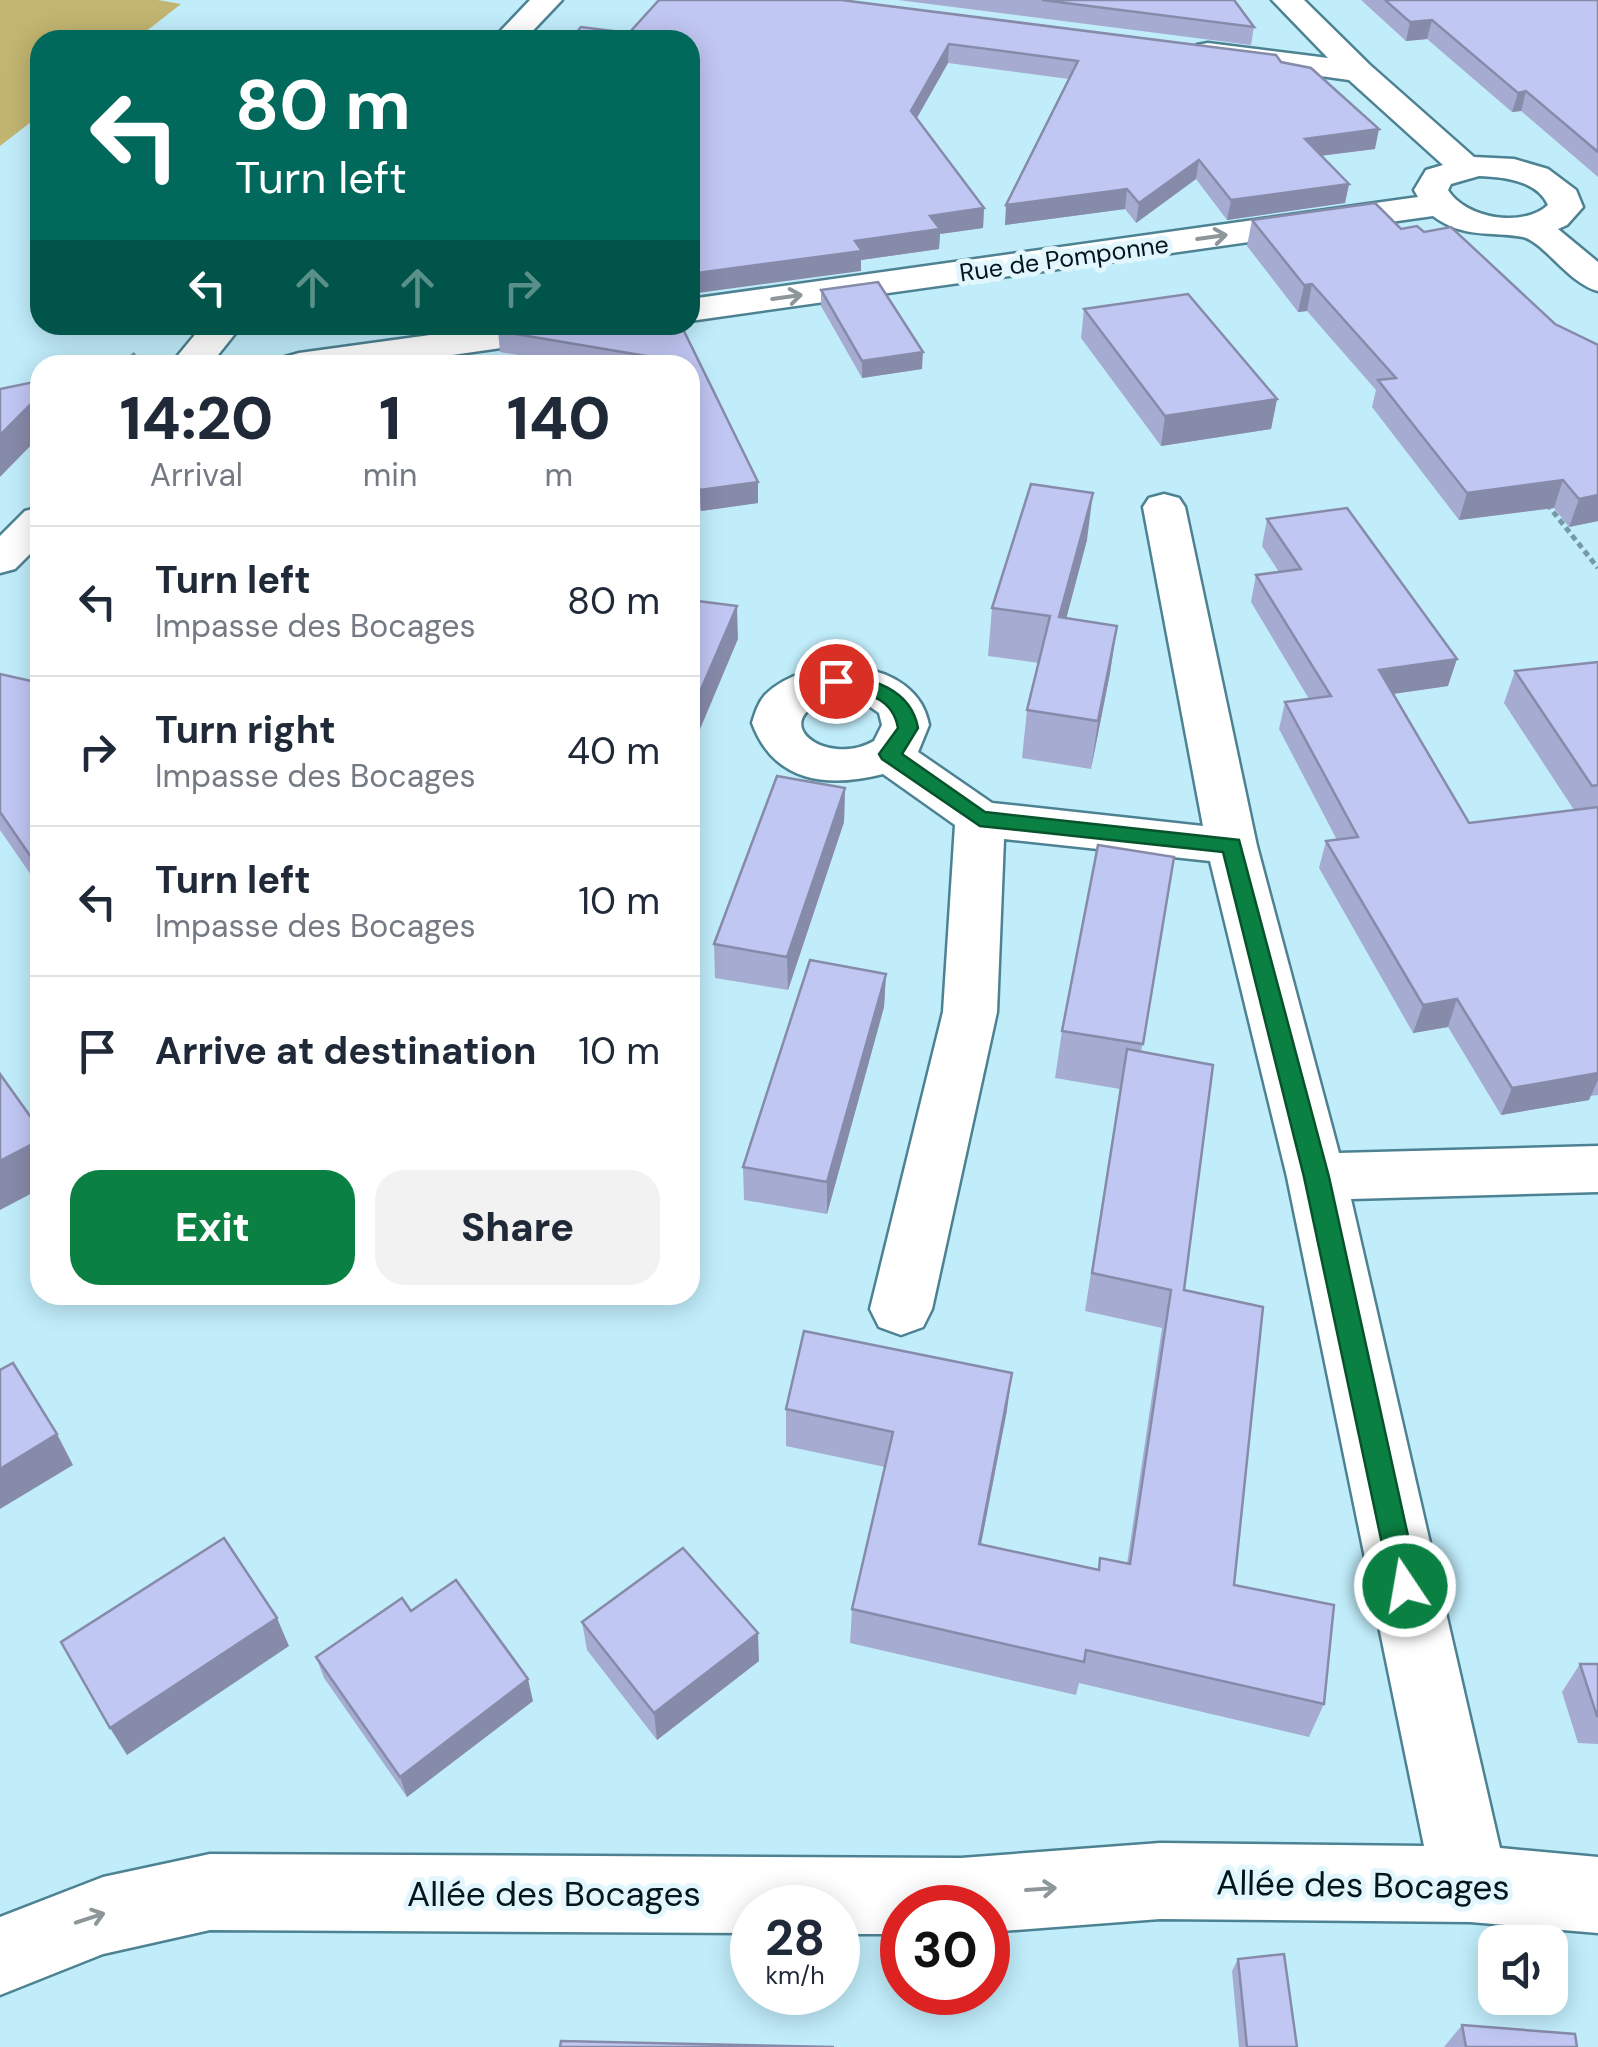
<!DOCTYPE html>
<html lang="en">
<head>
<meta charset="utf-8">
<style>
  body { margin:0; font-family:"DM Sans",sans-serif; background:#f2f2f3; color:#1f2937; height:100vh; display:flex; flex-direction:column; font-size:38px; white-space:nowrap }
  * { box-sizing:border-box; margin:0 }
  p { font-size:32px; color:#747a83 }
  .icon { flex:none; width:55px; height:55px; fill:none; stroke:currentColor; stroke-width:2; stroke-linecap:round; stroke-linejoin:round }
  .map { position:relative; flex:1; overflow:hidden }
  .sheet { position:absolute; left:30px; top:355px; width:670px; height:950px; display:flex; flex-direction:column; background:#fff; border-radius:30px; box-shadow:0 5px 25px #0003 }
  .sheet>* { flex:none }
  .hud { position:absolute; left:30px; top:30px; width:670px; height:305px; border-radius:30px; box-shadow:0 5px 25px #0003; background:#00695c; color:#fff; overflow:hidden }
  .tools { position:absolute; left:1478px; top:1925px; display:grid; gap:20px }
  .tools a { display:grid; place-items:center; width:90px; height:90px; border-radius:20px; background:#fff; box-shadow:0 5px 25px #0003; font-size:50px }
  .speed { position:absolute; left:730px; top:1885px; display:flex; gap:20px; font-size:50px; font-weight:700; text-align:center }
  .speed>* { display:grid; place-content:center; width:130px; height:130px; border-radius:50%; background:#fff; box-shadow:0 5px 25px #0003; line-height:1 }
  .speed small { font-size:25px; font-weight:400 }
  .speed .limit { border:15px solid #d22; background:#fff; color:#111 }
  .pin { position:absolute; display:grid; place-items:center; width:85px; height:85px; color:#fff; margin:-42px; border:5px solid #fff; border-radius:50%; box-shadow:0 2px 10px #0007 }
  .me { position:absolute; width:110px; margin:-55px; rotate:348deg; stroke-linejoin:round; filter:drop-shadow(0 0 8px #0008) }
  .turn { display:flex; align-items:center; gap:35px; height:210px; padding:0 40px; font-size:45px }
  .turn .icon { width:130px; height:130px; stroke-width:2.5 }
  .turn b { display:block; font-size:70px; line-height:85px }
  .lanes { display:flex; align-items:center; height:95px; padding:0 40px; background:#0003; justify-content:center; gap:50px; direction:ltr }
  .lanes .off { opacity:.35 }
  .eta { display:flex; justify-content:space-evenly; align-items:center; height:170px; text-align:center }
  .eta b { font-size:60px; font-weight:800; line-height:70px }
  .button { display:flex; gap:20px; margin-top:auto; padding:20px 40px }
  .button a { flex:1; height:115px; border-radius:30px; background:#0b8043; color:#fff; font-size:40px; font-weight:800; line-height:115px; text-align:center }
  .button a+a { background:#f2f2f3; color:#1f2937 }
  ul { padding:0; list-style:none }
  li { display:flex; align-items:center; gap:30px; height:150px; padding:0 40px; border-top:2px solid #e0e1e3 }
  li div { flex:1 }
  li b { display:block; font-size:38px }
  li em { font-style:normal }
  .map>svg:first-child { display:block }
  .forest { fill:#c2b571 }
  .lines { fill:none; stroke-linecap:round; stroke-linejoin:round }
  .street-casing { stroke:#4d8292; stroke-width:5 }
  .secondary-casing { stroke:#4d8292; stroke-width:5 }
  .path { stroke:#7699a4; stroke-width:5; stroke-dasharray:6 4; stroke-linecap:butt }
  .street { fill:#fff; fill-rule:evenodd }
  .secondary { fill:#fff; fill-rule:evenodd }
  .wall { fill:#a6abd1 }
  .shaded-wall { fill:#878baa }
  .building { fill:#c1c7f3; stroke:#878baa; stroke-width:2.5 }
  .oneway { stroke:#8d9699 }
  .route { fill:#0b8043; stroke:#07532c; stroke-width:2.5 }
  .labels { text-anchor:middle; stroke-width:10; stroke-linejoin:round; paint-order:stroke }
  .far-street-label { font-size:25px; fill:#02161c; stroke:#e1f6fd }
  .near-street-label { font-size:35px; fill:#02161c; stroke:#e1f6fd }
</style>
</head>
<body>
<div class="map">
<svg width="1598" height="2047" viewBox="0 0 1598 2047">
  <rect width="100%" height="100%" fill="#c1edfb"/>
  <!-- forest -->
  <polygon class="forest" points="0,0 158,0 181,4 135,40 40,40 40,115 0,146"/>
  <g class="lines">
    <defs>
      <g id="street">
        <path d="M1272,0H1304L1370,65L1474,157L1514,159L1548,169L1576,190L1583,207L1567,225L1558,229L1598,262V291C1569,284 1544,242 1523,237C1490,231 1464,239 1433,216L690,321V299L1418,197L1414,190L1426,170L1443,165L1349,80L1197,59L1192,52L1197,45L1208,43L1328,58ZM1479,176C1503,177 1537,180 1548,205C1523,228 1466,219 1448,190L1451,184Z"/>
        <polygon points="503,325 604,325 598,333 585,336 382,365 280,365 285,357 299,353"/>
        <path d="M1164,494L1179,498L1185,507L1257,846L1339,1153L1598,1146V1192L1351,1199L1500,1848L1598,1857V1933L1470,1922L1160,1919L988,1932V1908H902V1934H838V1908H752V1933L210,1930L103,1954L0,1995V1917L103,1877L210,1854L961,1858L1160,1843L1424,1846L1287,1177L1210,861L1004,839L997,1012L932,1309L923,1327L901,1335L879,1327L870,1309L943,1012L955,825L883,774C828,788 774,783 752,723C755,713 758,703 765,695C807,652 917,656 929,725L918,752L992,803L1203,826L1143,507L1149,498ZM837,696L859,699L879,713L882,725L874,741C826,769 759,719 837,696Z"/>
      </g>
      <g id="secondary">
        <polygon points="530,0 562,0 524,40 492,40"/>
        <polygon points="203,325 242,325 210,365 170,365"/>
        <polygon points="40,507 40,544 15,569 0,573 0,536 25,511"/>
      </g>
    </defs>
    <!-- street casing -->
    <use href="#street" class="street-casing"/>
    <!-- secondary casing -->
    <use href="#secondary" class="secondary-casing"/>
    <!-- path -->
    <g class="path">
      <polyline points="124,365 137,352"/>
      <polyline points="1547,504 1598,568"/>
    </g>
    <!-- street -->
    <use href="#street" class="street"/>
    <!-- secondary -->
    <use href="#secondary" class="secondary"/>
  </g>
  <!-- wall -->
  <g class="wall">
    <polygon points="659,0 1281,62 1375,149 1321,156 1349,184 1345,203 1227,220 1196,179 1136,223 1125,209 1005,225 1069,79 948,63 917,118 984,208 983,228 940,234 939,249 861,260 861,271 629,33"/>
    <polygon points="898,0 1234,0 1254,27 1251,45"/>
    <polygon points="1361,0 1598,0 1598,177 1521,111 1512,112 1427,39 1406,41"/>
    <polygon points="1252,220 1401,229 1424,232 1555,324 1598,345 1598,521 1569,527 1554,508 1459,520 1372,407 1376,390 1307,311 1298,312 1247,246"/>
    <polygon points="821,290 922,369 862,378 821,306"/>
    <polygon points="1084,309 1277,399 1271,429 1161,446 1081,338"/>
    <polygon points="341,325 475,325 401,335"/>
    <polygon points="681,325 758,482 758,503 701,511 690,487 690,365 578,365 500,352 498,331"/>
    <polygon points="1267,519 1448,686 1393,694 1469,823 1574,810 1504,703 1515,671 1598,662 1598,1095 1590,1096 1589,1100 1501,1115 1448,1027 1413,1033 1319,868 1326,841 1337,840 1279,729 1285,702 1309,699 1251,602 1256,575 1279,572 1262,546"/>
    <polygon points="1087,540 1066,618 1117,626 1110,673 1091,769 1022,758 1027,710 1039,663 988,656 992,608"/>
    <polygon points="0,674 40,683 40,888 0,830"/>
    <polygon points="845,788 844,822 788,990 715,978 714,944"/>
    <polygon points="1174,857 1141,1052 1234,1585 1324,1704 1309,1737 1079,1683 1076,1695 850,1643 852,1609 885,1467 786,1446 786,1409 1007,1410 981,1545 1098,1570 1100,1558 1127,1564 1162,1328 1085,1311 1120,1089 1055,1078 1062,1031"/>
    <polygon points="886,974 884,1007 827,1214 744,1200 743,1167"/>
    <polygon points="411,1611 533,1701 407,1797 324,1678 316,1657"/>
    <polygon points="582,1622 759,1661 657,1740 587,1650"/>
    <polygon points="1580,1664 1598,1664 1598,1744 1578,1743 1562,1692"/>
    <polygon points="1238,1959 1297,2047 1239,2047 1232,1971"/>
    <polygon points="1462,2025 1577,2047 1444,2047"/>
  </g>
  <!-- shaded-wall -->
  <g class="shaded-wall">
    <polygon points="1432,20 1427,39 1406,41 1410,22"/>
    <polygon points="949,44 948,63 910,130 911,111"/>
    <polygon points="1526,91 1521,111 1512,112 1518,93"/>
    <polygon points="1379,129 1375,149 1301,158 1305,139"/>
    <polygon points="1199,160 1196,179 1136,223 1139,203"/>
    <polygon points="1349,184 1345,203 1227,220 1231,200"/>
    <polygon points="1127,189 1125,209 1005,225 1006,205"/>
    <polygon points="984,208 983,228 940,234 939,249 861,260 861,271 690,294 690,274 855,241 930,216"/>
    <polygon points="1312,284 1307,311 1298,312 1304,285"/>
    <polygon points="400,325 475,325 401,335"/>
    <polygon points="923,352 922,369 862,378 862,361"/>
    <polygon points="40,395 40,436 0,477 0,435"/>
    <polygon points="1277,399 1271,429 1161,446 1165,416"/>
    <polygon points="1563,480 1554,508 1459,520 1467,493"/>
    <polygon points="758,482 758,503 701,511 700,490"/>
    <polygon points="1093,493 1087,540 1054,665 1059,617"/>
    <polygon points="1598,495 1598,521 1569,527 1579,499"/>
    <polygon points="737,606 738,639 690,753 690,715"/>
    <polygon points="1117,626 1110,673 1091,769 1098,721"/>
    <polygon points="1457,659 1448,686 1371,697 1379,670"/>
    <polygon points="845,788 844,822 788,990 787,957"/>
    <polygon points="886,974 884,1007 827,1214 827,1182"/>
    <polygon points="1457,999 1448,1027 1413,1033 1423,1005"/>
    <polygon points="1598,1073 1598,1080 1589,1100 1501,1115 1512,1088"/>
    <polygon points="40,1140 40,1189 0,1210 0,1161"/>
    <polygon points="1012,1373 1007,1410 974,1579 979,1544"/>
    <polygon points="57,1434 73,1465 0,1509 0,1469"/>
    <polygon points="277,1618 289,1646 127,1755 110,1728"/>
    <polygon points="758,1633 759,1661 657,1740 654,1713"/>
    <polygon points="528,1679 533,1701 407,1797 400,1777"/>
  </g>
  <!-- building -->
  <g class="building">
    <polygon points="659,0 841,0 1276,55 1281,62 1311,68 1379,129 1305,139 1349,184 1231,200 1199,160 1139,203 1127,189 1006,205 1078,61 949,44 911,111 984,208 930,216 940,229 855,241 862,251 690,274 690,40 570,40 581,27 629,33"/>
    <polygon points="1042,0 1234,0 1254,27"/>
    <polygon points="1385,0 1598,0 1598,152 1526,91 1518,93 1432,20 1410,22"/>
    <polygon points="1375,203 1401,229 1417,226 1424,232 1451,227 1555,324 1598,345 1598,495 1579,499 1563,480 1467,493 1378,380 1396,378 1312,284 1304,285 1252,220"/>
    <polygon points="878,282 923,352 862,361 821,290"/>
    <polygon points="1188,294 1277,399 1165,416 1084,309"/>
    <polygon points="539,325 681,325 758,482 700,490 690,468 690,365 660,365 682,362 498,331"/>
    <polygon points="34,382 40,388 40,395 0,435 0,389"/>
    <polygon points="1031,484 1093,493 1059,617 1117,626 1098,721 1027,710 1050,616 992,608"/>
    <polygon points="1347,508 1457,659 1379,670 1469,823 1598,807 1598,1073 1512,1088 1457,999 1423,1005 1326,841 1358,837 1285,702 1331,696 1256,575 1301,569 1267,519"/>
    <polygon points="690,600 737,606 690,715"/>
    <polygon points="1598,662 1598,785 1592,786 1515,671"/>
    <polygon points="0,674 40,683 40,870 0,812"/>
    <polygon points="777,776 845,788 787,957 714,944"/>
    <polygon points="1098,845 1174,857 1143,1044 1062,1031"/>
    <polygon points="810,960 886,974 827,1182 743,1167"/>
    <polygon points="1127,1049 1213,1065 1184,1290 1263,1307 1234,1585 1334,1605 1324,1704 1086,1650 1084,1662 852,1609 893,1432 786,1409 804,1331 1012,1373 979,1544 1099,1570 1100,1558 1130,1564 1171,1290 1092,1273"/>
    <polygon points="0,1074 40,1130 40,1140 0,1161"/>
    <polygon points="13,1363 57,1434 0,1469 0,1370"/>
    <polygon points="224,1538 277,1618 110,1728 61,1642"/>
    <polygon points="683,1548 758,1633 654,1713 582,1622"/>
    <polygon points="456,1580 528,1679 400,1777 316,1657 402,1598 411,1611"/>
    <polygon points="1580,1664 1598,1664 1598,1716 1597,1716"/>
    <polygon points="1284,1954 1297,2047 1247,2047 1238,1959"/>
    <polygon points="1462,2025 1575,2034 1577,2047 1466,2047"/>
    <polygon points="561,2041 834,2047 560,2047"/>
  </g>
  <!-- one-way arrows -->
  <defs><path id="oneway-shaft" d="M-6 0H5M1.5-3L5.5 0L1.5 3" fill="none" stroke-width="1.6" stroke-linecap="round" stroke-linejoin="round" transform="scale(2.5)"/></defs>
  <g class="oneway">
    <use href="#oneway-shaft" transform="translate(1212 237) rotate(-8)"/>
    <use href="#oneway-shaft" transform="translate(787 297) rotate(-8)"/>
    <use href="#oneway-shaft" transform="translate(1041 1889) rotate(-4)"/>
    <use href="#oneway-shaft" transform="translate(90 1918) rotate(-18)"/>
  </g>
  <!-- route -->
  <path class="route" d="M836,675C871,677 911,689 918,728L902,754L985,812L1239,840L1329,1177L1419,1586L1415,1596L1405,1599L1395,1596L1391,1586L1304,1177L1223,852L980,826L882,759L879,754L898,728C892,693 858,692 829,686L826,681Z"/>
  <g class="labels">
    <!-- far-street labels -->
    <g class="far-street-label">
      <text transform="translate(1064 258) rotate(-8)" y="9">Rue de Pomponne</text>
    </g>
    <!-- near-street labels -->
    <g class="near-street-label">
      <text transform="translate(1363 1885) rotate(1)" y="12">Allée des Bocages</text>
      <text x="554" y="1906">Allée des Bocages</text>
    </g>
  </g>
</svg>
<div class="tools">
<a><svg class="icon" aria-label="sound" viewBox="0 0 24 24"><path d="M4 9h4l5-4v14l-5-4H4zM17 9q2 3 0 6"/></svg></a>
</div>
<div class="speed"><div>28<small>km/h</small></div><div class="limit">30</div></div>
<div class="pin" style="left:836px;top:681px;background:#d93025"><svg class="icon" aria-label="arrive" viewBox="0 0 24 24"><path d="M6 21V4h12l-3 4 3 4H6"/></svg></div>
<svg class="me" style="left:1405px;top:1586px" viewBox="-20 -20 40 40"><circle r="17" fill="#0b8043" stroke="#fff" stroke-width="3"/><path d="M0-11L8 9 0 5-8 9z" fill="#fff"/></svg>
<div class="hud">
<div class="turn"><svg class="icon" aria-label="left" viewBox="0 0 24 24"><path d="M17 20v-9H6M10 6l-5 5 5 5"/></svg><div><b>80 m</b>Turn left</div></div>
<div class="lanes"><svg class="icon" aria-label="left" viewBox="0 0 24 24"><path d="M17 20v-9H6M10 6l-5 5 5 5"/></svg><svg class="icon off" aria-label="ahead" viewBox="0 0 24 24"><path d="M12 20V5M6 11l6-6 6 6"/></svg><svg class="icon off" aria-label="ahead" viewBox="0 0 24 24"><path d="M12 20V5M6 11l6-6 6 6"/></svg><svg class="icon off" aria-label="right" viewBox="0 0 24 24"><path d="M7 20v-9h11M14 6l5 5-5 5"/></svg></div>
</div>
<section class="sheet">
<div class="eta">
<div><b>14:20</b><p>Arrival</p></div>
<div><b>1</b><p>min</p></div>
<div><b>140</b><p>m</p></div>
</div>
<ul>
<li><svg class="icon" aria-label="left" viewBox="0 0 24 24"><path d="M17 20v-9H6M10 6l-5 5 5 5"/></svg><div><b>Turn left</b><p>Impasse des Bocages</p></div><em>80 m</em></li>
<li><svg class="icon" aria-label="right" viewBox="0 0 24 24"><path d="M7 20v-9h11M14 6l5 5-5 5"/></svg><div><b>Turn right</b><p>Impasse des Bocages</p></div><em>40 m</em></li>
<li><svg class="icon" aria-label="left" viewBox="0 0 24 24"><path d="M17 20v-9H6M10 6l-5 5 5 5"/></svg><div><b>Turn left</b><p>Impasse des Bocages</p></div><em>10 m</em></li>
<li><svg class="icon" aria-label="arrive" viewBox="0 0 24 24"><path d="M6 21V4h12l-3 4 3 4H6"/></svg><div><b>Arrive at destination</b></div><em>10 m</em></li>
</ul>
<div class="button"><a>Exit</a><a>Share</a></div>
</section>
</div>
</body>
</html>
